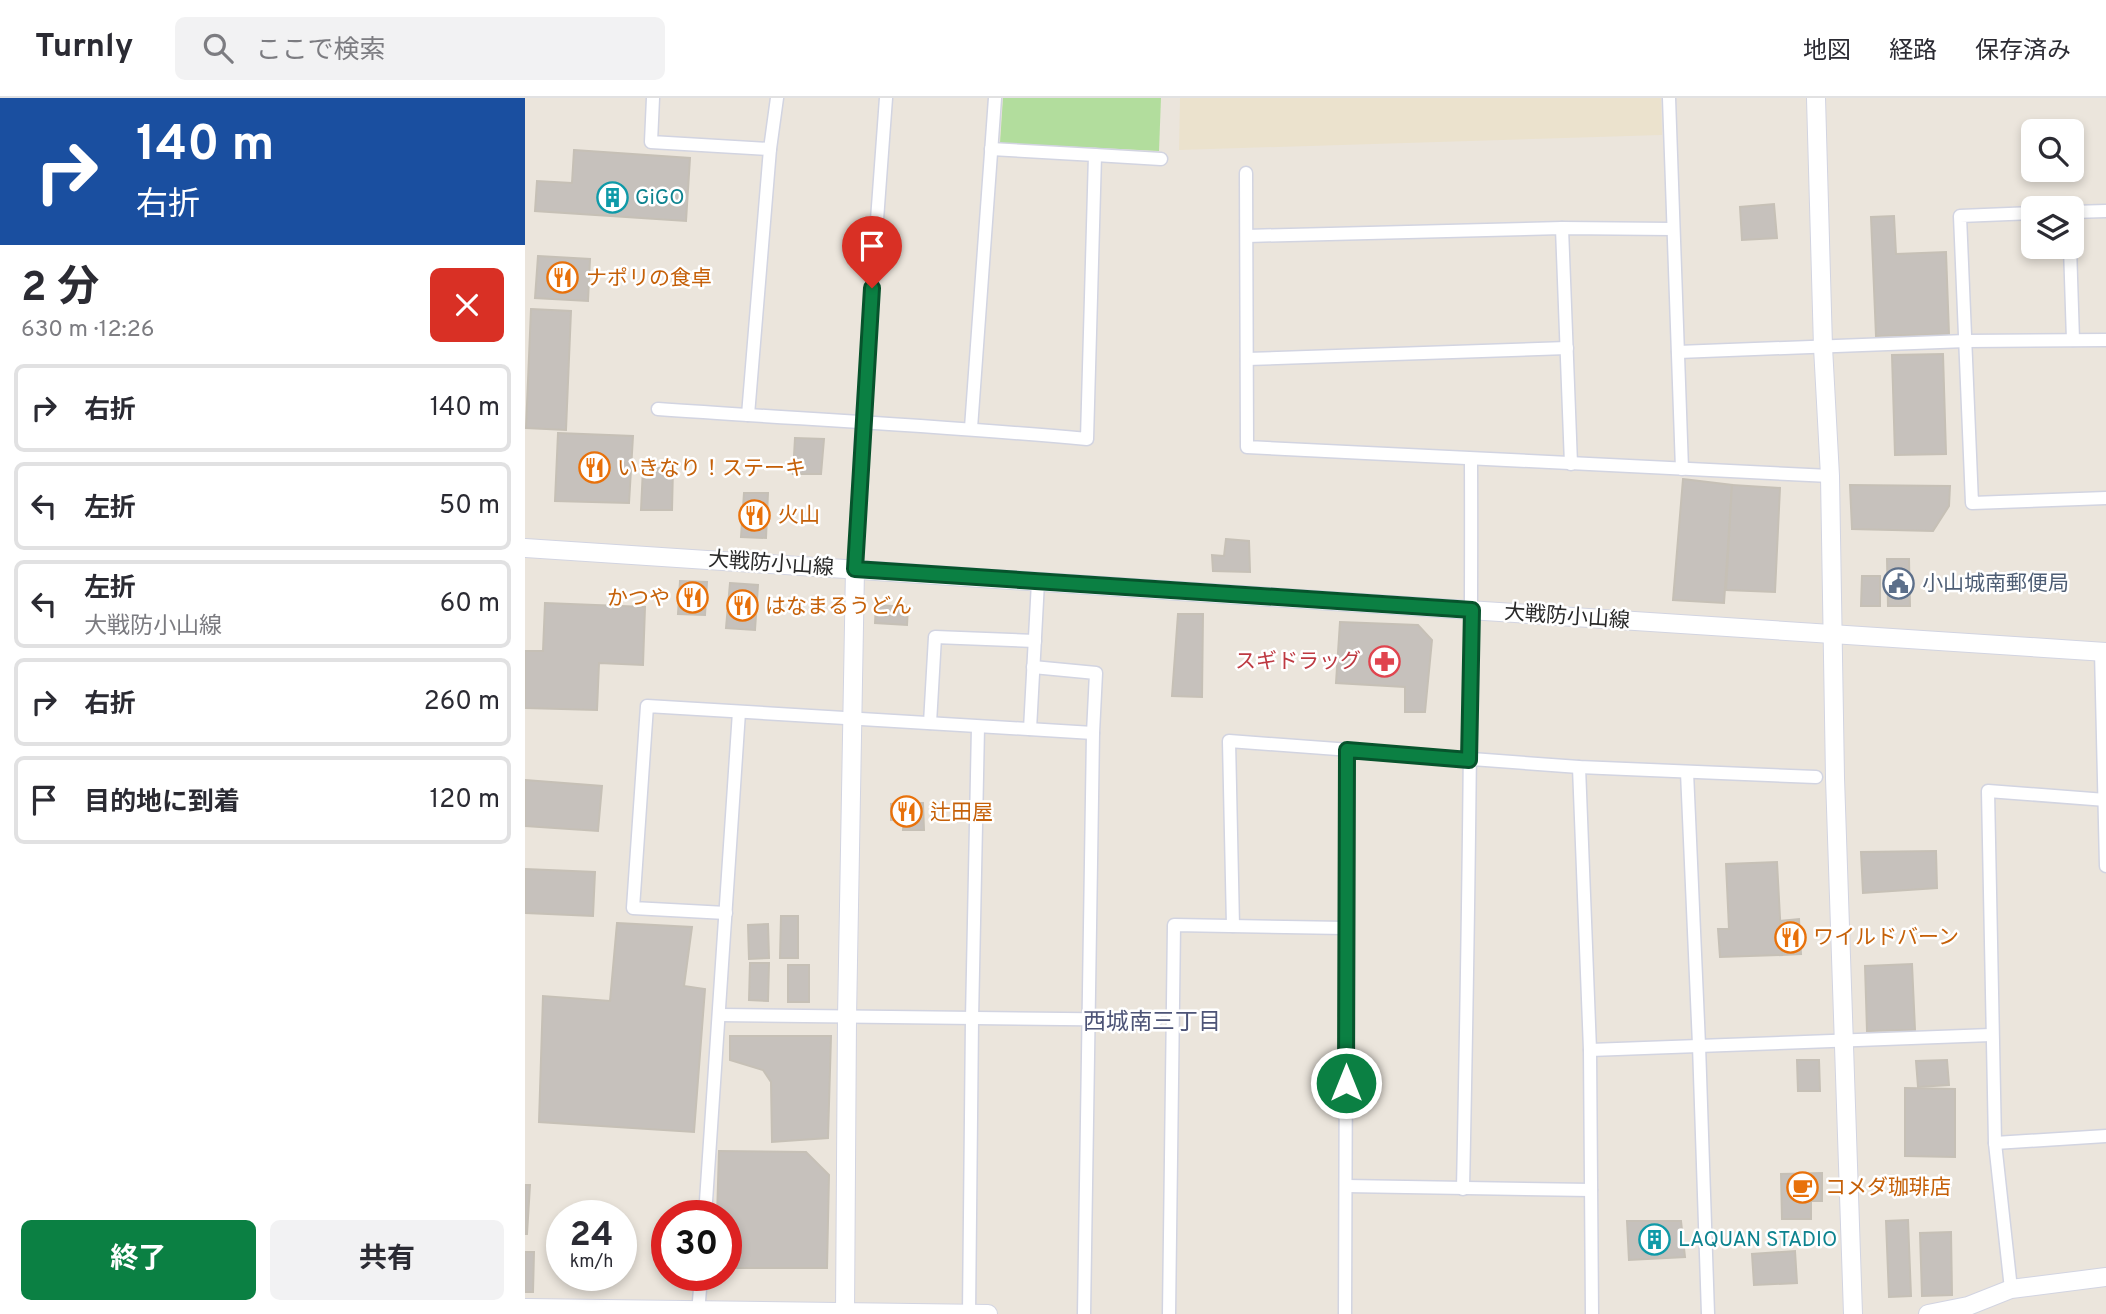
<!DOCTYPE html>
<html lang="ja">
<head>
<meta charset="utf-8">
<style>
  body { margin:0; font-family:Overpass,"Noto Sans JP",sans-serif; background:#f2f2f3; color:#2b2b33; height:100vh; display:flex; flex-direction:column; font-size:26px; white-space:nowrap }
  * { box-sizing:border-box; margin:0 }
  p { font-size:23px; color:#7c7c81 }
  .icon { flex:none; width:38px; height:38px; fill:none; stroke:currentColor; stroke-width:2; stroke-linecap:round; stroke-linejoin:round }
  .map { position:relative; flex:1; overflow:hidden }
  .details { display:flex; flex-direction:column; background:#fff; width:525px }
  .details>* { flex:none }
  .hud { background:#1a4fa0; color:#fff; overflow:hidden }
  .controls { position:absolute; left:1496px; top:21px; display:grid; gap:14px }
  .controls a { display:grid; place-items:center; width:63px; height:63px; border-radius:10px; background:#fff; box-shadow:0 4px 10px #0003; font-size:35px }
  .speed { position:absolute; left:21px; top:1102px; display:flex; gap:14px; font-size:35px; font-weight:700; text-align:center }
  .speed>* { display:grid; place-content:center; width:91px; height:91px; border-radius:50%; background:#fff; box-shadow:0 4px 10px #0003; line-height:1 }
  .speed small { font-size:18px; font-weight:400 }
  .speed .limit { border:10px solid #d22; background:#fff; color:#111 }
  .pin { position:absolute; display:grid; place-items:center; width:60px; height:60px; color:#fff; margin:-72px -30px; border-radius:50% 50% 50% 0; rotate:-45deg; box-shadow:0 0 7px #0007 }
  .pin .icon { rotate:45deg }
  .me { position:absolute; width:77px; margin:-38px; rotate:0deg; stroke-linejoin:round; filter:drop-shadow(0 0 5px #0008) }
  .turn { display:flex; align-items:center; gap:24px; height:147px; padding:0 21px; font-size:32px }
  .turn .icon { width:91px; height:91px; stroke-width:2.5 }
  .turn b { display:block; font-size:49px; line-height:60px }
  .round { display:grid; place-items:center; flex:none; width:74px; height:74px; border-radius:10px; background:#f2f2f3 }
  .overview { display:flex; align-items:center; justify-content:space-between; height:119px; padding:0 21px }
  h1 { font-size:42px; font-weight:700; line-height:52px }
  .primary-button { display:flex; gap:14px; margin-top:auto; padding:14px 21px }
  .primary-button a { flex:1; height:80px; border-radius:10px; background:#0b8043; color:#fff; font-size:28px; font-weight:700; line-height:80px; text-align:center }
  .primary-button a+a { background:#f2f2f3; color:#2b2b33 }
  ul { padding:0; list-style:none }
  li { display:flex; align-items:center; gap:21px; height:88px; margin:0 14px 10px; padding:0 7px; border:4px solid #e1e1e2; border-radius:10px }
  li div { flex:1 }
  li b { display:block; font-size:26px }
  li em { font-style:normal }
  header { display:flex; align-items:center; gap:42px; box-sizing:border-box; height:98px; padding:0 35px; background:#fff; border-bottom:2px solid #e1e1e2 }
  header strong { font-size:33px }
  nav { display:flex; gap:38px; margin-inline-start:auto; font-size:24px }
  .search { width:490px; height:63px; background:#f2f2f3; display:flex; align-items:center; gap:18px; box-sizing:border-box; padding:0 24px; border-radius:10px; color:#7c7c81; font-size:26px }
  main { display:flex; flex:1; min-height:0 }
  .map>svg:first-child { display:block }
  .education { fill:#ebe2cd }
  .green { fill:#b2dd9d }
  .building { fill:#c6c1bc; stroke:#c6c0b6; stroke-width:2 }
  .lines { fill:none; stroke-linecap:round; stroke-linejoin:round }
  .street-casing { stroke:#d2d4e1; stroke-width:15 }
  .secondary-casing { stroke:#d2d4e1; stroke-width:20 }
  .street { stroke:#fff; stroke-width:12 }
  .secondary { stroke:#fff; stroke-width:18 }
  .route-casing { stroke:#07532c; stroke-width:18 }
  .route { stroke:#0b8043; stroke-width:12 }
  .labels { text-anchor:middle; stroke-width:5; stroke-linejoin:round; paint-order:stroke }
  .culture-label { font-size:21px; fill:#0d838f; stroke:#fff; text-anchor:start }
  .food-label { font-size:21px; fill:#c56008; stroke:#fff; text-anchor:start }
  .street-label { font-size:21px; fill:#292929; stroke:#fff }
  .service-label { font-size:21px; fill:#4e5e75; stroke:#fff; text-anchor:start }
  .health-label { font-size:21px; fill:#be3a42; stroke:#fff; text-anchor:end }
  .neighbourhood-label { font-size:23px; fill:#4d5477; stroke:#fff }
</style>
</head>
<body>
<header>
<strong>Turnly</strong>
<div class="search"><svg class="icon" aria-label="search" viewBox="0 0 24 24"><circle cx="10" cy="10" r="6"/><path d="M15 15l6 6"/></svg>ここで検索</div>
<nav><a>地図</a><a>経路</a><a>保存済み</a></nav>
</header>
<main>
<section class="details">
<div class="hud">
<div class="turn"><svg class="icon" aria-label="right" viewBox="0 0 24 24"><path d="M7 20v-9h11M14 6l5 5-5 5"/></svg><div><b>140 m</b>右折</div></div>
</div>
<div class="overview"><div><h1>2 分</h1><p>630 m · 12:26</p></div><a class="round" style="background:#d93025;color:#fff"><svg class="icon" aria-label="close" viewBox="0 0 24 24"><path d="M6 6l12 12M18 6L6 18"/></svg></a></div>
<ul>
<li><svg class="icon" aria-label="right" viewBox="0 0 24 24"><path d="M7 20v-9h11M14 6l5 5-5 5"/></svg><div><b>右折</b></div><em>140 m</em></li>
<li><svg class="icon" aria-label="left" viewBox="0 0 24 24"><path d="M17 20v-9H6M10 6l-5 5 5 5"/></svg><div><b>左折</b></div><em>50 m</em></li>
<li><svg class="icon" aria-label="left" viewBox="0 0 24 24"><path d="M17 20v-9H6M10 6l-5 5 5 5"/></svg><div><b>左折</b><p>大戦防小山線</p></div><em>60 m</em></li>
<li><svg class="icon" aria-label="right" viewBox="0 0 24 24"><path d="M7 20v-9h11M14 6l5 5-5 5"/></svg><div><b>右折</b></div><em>260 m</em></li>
<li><svg class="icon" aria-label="arrive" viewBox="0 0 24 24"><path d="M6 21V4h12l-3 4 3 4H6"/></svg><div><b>目的地に到着</b></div><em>120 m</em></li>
</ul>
<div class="primary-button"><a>終了</a><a>共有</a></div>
</section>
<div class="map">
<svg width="1581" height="1216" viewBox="0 0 1581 1216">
  <rect width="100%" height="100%" fill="#ebe5dc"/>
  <!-- education -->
  <polygon class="education" points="655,0 1136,0 1137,37 654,52"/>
  <!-- green -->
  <polygon class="green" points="478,0 636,0 634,53 475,45"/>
  <!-- building -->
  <g class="building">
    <polygon points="49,52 165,60 161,123 10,113 12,83 47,85"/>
    <polygon points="1249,106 1252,140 1217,142 1215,109"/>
    <polygon points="1369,118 1371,156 1421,154 1424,236 1351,238 1346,119"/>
    <polygon points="13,158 65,161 63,203 10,200"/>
    <polygon points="6,211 46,213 41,332 1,330"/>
    <polygon points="1418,256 1421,356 1370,357 1367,257"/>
    <polygon points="33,335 108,338 104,405 30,403"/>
    <polygon points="270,340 299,341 296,376 268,376"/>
    <polygon points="118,370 148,370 147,412 116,412"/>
    <polygon points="1158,381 1207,387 1199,505 1148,502"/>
    <polygon points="1207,387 1255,390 1250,494 1201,492"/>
    <polygon points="1325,387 1425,388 1424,408 1408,433 1327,431"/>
    <polygon points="219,395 243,395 241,440 216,439"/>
    <polygon points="701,441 724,443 725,474 688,473 687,457 699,458"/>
    <polygon points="1362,461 1384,461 1385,508 1363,508"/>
    <polygon points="1337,478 1355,478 1355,508 1336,508"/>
    <polygon points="155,483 182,484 180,517 153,516"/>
    <polygon points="205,485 233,487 230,532 201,530"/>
    <polygon points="20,505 120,509 118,567 74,565 72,612 0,610 0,553 18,553"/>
    <polygon points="351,507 383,509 382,527 350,525"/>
    <polygon points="653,516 678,516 677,599 647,598"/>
    <polygon points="815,524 893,527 907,542 900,614 880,614 880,589 811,585"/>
    <polygon points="0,682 77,688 73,733 0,728"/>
    <polygon points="398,705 399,732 378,732 379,722 366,722 366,706"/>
    <polygon points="1411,753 1412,790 1338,795 1336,754"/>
    <polygon points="1252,764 1257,857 1195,859 1193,831 1204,831 1201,766"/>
    <polygon points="0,771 70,774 68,818 0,815"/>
    <polygon points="256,818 273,818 273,860 255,860"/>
    <polygon points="1274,821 1276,856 1257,857 1255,823"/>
    <polygon points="92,825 167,829 159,888 180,891 169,1034 14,1024 18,898 85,903"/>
    <polygon points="243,826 244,860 224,861 223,827"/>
    <polygon points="225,865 244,865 243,903 224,902"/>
    <polygon points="1387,866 1390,932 1342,933 1340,868"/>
    <rect x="263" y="867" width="21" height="37"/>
    <polygon points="205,938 306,938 303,1040 247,1044 246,984 238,972 205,962"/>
    <polygon points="1272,962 1294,962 1295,993 1273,993"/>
    <polygon points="1422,962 1424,987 1393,989 1391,963"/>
    <polygon points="1380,990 1430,991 1430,1059 1380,1058"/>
    <polygon points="194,1053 281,1054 304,1077 302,1170 201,1170 201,1118 192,1118"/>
    <polygon points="1297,1075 1297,1103 1286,1103 1286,1121 1257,1121 1256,1076"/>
    <polygon points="0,1087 5,1087 2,1136 0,1136"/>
    <polygon points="1383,1122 1386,1198 1364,1199 1361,1123"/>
    <polygon points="1102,1123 1156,1123 1160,1159 1104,1162"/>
    <polygon points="1426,1134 1427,1197 1397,1198 1395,1135"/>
    <polygon points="1270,1153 1272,1185 1229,1187 1227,1156"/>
    <polygon points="0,1154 9,1154 8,1194 0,1194"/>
  </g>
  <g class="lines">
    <defs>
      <g id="street">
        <polyline points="128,0 126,44 245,51"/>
        <polyline points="1144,0 1157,371"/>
        <polyline points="570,57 636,61"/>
        <polyline points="721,75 722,349 1305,378"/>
        <polyline points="1547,114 1581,113"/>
        <polyline points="1508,115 1435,118 1447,405 1581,400"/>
        <polyline points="1037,130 1046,366"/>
        <polyline points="722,138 1037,130 1147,131"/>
        <polyline points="1545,149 1548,242"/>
        <polyline points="1153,254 1441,243 1581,242"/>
        <polyline points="722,261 1042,250"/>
        <path d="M133,311C276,321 419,328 562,341L570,57L466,51"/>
        <polyline points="223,317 245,51 252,0"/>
        <polyline points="446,330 470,0"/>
        <polyline points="330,471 337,325 361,0"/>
        <polyline points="1576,553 1581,768"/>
        <polyline points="508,569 571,575 568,635 559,1216"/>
        <polyline points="405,625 410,539 510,543"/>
        <polyline points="505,631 513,484"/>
        <polyline points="1054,669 1065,952 1067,1216"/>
        <polyline points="1162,674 1174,947 1183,1216"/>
        <polyline points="201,815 108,810 122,608 568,635"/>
        <polyline points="708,828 704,643 1054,669 1291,679"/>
        <polyline points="194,917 631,922"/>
        <polyline points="1065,952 1466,937"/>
        <polyline points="1470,1045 1581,1038"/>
        <polyline points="821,1088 1066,1092"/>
        <path d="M938,1091C943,848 947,604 946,361"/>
        <polyline points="180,1118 214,614"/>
        <polyline points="1486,1191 1470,1045 1463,693 1581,702"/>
        <polyline points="173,1216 176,1178"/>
        <polyline points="444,1216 447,921 453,629"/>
        <polyline points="644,1216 649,827 820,830"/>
        <polyline points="820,1216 822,652"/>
      </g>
      <g id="secondary">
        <polyline points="1291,0 1298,249 1305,378 1310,680 1328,1216"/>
        <polyline points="0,450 1581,554"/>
        <polyline points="0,1210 463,1216"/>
        <polyline points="320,1216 322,920 330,471"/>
        <polyline points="1403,1216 1443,1208 1486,1191 1581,1179"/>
      </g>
    </defs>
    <!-- street casing -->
    <use href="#street" class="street-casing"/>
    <!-- secondary casing -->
    <use href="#secondary" class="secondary-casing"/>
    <!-- street -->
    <use href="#street" class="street"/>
    <!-- secondary -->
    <use href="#secondary" class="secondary"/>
  </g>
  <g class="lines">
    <defs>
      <polyline id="route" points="347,190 330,471 947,512 944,662 822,652 821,985"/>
    </defs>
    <!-- route casing -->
    <use href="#route" class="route-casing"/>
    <!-- route -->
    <use href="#route" class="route"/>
  </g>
  <!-- icons -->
  <defs>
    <symbol id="building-ring" viewBox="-11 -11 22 22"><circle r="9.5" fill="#fff" stroke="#0f9aa8" stroke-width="1.5"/><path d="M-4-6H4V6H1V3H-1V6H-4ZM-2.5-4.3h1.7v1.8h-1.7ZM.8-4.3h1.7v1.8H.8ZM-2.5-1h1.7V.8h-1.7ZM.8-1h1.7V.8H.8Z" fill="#0f9aa8"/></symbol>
    <symbol id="restaurant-ring" viewBox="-11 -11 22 22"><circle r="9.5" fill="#fff" stroke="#e8710a" stroke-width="1.5"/><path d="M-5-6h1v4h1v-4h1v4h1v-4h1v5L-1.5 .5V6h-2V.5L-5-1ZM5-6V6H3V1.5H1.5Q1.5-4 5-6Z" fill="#e8710a"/></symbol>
    <symbol id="civic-ring" viewBox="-11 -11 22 22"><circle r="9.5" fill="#fff" stroke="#5c6f8a" stroke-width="1.5"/><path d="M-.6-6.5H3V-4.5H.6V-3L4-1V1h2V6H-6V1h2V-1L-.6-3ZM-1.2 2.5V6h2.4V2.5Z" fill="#5c6f8a"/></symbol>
    <symbol id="pharmacy-ring" viewBox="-11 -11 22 22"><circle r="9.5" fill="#fff" stroke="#e0444e" stroke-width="1.5"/><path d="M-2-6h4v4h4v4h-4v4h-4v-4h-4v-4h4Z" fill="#e0444e"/></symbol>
    <symbol id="cafe-ring" viewBox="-11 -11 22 22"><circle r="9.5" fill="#fff" stroke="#e8710a" stroke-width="1.5"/><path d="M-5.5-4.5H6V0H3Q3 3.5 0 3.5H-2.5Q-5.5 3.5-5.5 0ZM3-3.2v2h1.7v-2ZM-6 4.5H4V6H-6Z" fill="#e8710a"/></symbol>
  </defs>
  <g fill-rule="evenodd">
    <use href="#building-ring" x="70" y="82" width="35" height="35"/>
    <use href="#restaurant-ring" x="20" y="162" width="35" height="35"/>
    <use href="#restaurant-ring" x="52" y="352" width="35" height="35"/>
    <use href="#restaurant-ring" x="212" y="400" width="35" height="35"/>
    <use href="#civic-ring" x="1356" y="468" width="35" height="35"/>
    <use href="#restaurant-ring" x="150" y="482" width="35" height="35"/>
    <use href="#restaurant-ring" x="200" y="490" width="35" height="35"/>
    <use href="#pharmacy-ring" x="842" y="546" width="35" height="35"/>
    <use href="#restaurant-ring" x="364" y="696" width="35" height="35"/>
    <use href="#restaurant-ring" x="1248" y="822" width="35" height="35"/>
    <use href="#cafe-ring" x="1260" y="1072" width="35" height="35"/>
    <use href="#building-ring" x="1112" y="1124" width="35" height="35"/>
  </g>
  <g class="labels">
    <!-- culture labels -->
    <g class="culture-label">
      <text x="110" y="106">GiGO</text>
      <text x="1153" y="1148">LAQUAN STADIO</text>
    </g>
    <!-- food labels -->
    <g class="food-label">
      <text x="61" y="187">ナポリの食卓</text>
      <text x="92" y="377">いきなり！ステーキ</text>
      <text x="253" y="424">火山</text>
      <text x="145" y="507" text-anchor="end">かつや</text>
      <text x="240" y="515">はなまるうどん</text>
      <text x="405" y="721">辻田屋</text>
      <text x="1288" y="846">ワイルドバーン</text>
      <text x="1300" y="1096">コメダ珈琲店</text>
    </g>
    <!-- street labels -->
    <g class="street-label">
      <text transform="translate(246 465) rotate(4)" y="7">大戦防小山線</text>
      <text transform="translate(1042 518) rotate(4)" y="7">大戦防小山線</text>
    </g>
    <!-- service labels -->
    <g class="service-label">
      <text x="1397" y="492">小山城南郵便局</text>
    </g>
    <!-- health labels -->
    <g class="health-label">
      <text x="836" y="570">スギドラッグ</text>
    </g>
    <!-- neighbourhood labels -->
    <g class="neighbourhood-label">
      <text x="627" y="931">西城南三丁目</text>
    </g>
  </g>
</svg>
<div class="controls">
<a><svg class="icon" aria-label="search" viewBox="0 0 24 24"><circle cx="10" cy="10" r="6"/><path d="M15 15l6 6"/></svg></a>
<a><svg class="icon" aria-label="layers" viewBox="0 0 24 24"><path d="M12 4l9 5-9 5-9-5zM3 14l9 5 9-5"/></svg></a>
</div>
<div class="speed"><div>24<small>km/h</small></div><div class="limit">30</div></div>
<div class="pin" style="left:347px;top:190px;background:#d93025"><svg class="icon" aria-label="arrive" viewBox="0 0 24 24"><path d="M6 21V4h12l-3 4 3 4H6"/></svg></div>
<svg class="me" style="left:821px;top:985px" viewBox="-20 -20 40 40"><circle r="17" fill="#0b8043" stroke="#fff" stroke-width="3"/><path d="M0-11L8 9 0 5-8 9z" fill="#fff"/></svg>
</div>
</main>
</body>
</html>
